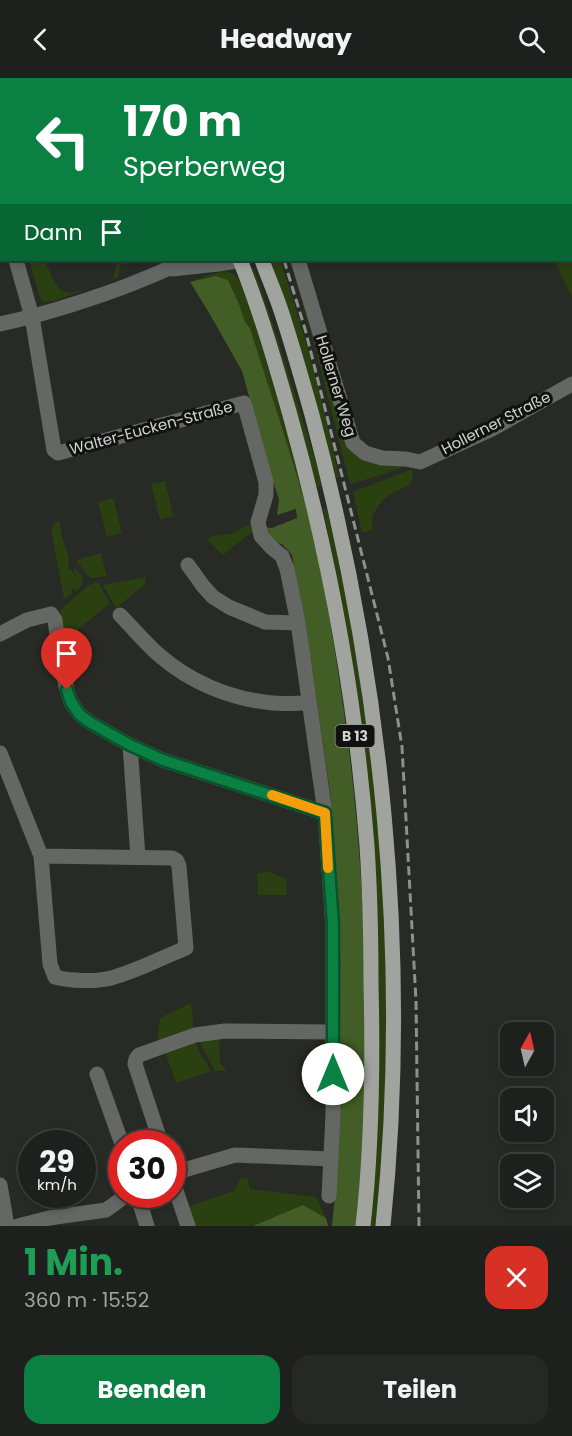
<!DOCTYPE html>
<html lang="de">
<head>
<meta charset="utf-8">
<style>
  body { margin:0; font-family:Poppins,sans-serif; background:#252825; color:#f1f3f6; height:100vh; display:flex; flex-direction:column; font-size:22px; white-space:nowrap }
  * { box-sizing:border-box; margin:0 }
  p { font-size:20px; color:#a0a3a3 }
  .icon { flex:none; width:33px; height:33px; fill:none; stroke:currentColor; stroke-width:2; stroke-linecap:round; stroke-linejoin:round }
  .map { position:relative; height:1148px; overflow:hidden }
  .details { display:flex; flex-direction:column; background:#1d201c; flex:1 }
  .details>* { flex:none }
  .hud { position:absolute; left:0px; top:0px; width:573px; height:183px; box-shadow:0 3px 9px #0003,0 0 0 2px #3b3e3b; background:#0b8043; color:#fff; overflow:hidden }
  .needle { width:39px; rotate:8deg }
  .buttons { position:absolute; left:500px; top:944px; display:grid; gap:12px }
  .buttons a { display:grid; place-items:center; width:54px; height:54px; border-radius:12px; background:#1d201c; box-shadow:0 3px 9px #0003,0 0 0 2px #3b3e3b; font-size:30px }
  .speed { position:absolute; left:18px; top:1052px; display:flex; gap:12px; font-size:30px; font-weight:700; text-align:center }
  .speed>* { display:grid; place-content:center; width:78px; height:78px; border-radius:50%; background:#1d201c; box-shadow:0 3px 9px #0003,0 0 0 2px #3b3e3b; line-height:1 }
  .speed small { font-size:15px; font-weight:400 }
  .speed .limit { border:9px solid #d22; background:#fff; color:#111 }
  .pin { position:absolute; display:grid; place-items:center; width:51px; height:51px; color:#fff; margin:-62px -26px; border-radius:50% 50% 50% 0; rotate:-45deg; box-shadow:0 0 6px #0007 }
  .pin .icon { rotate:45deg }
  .me { position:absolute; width:66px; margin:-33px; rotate:0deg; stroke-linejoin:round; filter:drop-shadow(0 0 4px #0008) }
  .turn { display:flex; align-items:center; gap:21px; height:126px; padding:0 24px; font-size:27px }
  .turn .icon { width:78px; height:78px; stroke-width:2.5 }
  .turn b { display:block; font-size:42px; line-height:51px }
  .then { display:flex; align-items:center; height:57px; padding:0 24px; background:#0003; gap:12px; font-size:22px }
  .round { display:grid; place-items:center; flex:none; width:63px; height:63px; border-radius:18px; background:#252825 }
  .headline { display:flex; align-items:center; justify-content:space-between; height:102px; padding:0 24px }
  h1 { font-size:36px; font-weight:700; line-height:45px; color:#1e9e55 }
  .button { display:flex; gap:12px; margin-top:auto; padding:12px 24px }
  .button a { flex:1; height:69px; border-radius:18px; background:#0b8043; color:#fff; font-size:24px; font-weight:700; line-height:69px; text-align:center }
  .button a+a { background:#252825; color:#f1f3f6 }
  header { display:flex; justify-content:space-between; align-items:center; height:78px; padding:0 24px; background:#1d201c; font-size:27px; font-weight:700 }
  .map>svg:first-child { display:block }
  .green { fill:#2a4010 }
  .forest { fill:#425d25 }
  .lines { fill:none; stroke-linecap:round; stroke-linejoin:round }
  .minor { stroke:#656764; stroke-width:15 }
  .major { stroke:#a1a49e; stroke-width:15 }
  .rail { stroke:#8d908c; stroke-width:3; stroke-dasharray:9 4.5; stroke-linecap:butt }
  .route-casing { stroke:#07532c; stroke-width:15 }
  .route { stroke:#0b8043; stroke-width:10 }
  .slow { stroke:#f59e0b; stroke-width:10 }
  .labels { text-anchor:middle; stroke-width:6; stroke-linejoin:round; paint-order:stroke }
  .shield { fill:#111210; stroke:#979996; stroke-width:1.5 }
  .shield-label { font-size:14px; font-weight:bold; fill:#d1d3d0 }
  .street-label { font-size:15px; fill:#d1d3d0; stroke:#111210 }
</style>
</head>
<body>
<header><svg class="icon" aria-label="back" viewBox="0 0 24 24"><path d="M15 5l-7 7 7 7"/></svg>Headway<svg class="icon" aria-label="search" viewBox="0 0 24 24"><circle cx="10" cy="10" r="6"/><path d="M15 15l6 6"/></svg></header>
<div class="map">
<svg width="572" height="1148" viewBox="0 0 572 1148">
  <rect width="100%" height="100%" fill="#272a25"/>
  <!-- green -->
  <g class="green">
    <polygon points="468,0 572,0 572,219 554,182 572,182 572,2 468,2"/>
    <path d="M29,182H44C49,190 53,205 61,212C71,220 101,205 113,201L118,182H128L125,186L119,187L120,192L117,200L54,223L45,224L41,222Z"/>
    <path d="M271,182H280C304,252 324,326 339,399H336L312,312Z"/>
    <polygon points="290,182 294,182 354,373 408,387 388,395 350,406 315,269"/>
    <polygon points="251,187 255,193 278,262 320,398 321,408 317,409 284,289"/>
    <polygon points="224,193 232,195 238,200 243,208 256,246 293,375 305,426 250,250 245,244 239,226 228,202 216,198 190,204 208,197"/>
    <path d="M412,391C416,408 404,409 393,415C384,420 377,428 373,437C372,442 372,447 372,452L362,455L353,414Z"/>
    <polygon points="165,403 173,438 160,442 151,406"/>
    <polygon points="113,420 122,455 107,459 98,424"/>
    <path d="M327,430C365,590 384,753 387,916C388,994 382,1071 376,1148H369L379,980V923L377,858L335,493L323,431Z"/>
    <path d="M58,442L60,444L62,459L69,479L68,492L71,491L76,499L74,491L75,490C84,500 86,503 77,513L72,510V516L64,521L51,451Z"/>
    <polygon points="247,447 251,448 252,454 223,477 206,461 213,458 233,455"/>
    <polygon points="101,475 107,498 92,500 89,499 76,482"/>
    <polygon points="146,499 145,506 116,530 103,507"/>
    <polygon points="98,504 110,525 62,565 63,545 60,532 89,507"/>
    <polygon points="270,794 286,801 287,817 258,817 257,795"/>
    <polygon points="191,925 194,955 157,967 160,940"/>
    <polygon points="219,958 220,985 226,991 226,993 215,993 199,963"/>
    <polygon points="195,961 199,974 211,993 176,1005 165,974"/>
    <polygon points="247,1099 250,1111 316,1119 326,1140 303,1127 253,1148 191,1148 184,1130 234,1113 240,1101"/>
  </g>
  <!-- forest -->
  <g class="forest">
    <path d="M216,198L228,202L239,226L245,244L250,250C268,308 288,366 305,425C319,478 329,533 337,587C361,736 370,887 364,1038C363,1075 359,1112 357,1148H332L335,1118L340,990L341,883L331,721L316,619L292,477L282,466L273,464L263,449L272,450L297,440L296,431L277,437L279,421L271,398L242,293L208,233L190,204Z"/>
    <polygon points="303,1127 326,1140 328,1148 253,1148"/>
  </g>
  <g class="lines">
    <!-- minor -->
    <g class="minor">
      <polyline points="233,0 234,2"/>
      <polyline points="0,125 2,128"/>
      <polyline points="16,182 32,239 54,372 58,375 244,325 266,404 266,417 258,444 261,458 272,470 282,478 287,491 298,545 325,735 333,849 333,1036 329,1118"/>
      <polyline points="298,182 353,365 365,375 382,380 406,381 420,384 492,351 572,306"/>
      <polyline points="172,191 218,186 243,182"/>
      <path d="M0,246C42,237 80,225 121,210C143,201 164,194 185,182"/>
      <polyline points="188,487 203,508 213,519 229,529 265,544 298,545"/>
      <path d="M120,537C133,550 145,565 159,577C190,604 230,621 272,625C284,626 297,625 309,625"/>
      <polyline points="0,556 27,542 51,536 55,542 61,586 67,612 71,624 80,637 91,645 130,667 163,682 325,735"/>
      <polyline points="130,667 138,779"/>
      <path d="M0,675L41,778L50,886L55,899C69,903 96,904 111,900C137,893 161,880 186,870L179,788L177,783L172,780L41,778"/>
      <polyline points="97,996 122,1066"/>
      <polyline points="161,1065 135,986 136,981 139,977 195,957 225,953 333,954"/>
      <polyline points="172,1097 184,1092 235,1077 331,1081"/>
      <polyline points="172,1101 188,1148"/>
      <polyline points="0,1107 7,1148"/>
      <polyline points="137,1116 147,1148"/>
      <polyline points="18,1148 49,1140 106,1132 128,1116"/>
    </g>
    <!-- major -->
    <g class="major">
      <polyline points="167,0 168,2"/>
      <polyline points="190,0 190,2"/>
      <path d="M240,182C260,232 275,284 290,337C329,477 356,622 367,768C370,814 371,860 371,906C373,987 372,1068 363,1148"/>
      <path d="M262,182C269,202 278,221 284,242C294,273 303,305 312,337C382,600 411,876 383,1148"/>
    </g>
    <!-- rail -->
    <g class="rail">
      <polyline points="218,0 219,2"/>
      <polyline points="284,182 305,251 388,580 402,669 416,923 419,1148"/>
    </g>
  </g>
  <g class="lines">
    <defs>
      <polyline id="route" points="67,612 71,624 80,637 91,645 130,667 163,682 325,735 333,846 333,996"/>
    </defs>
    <!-- route casing -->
    <use href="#route" class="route-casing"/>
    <!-- route -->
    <use href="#route" class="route"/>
    <!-- slow -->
    <polyline class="slow" points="272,717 325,735 328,790"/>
  </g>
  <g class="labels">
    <!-- shield labels -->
    <rect class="shield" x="335.5" y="647" width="39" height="22" rx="4.5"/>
    <g class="shield-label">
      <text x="355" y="663">B 13</text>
    </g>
    <!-- street labels -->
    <g class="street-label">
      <text transform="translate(336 308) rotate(73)" y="5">Hollerner Weg</text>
      <text transform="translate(496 345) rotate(-27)" y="5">Hollerner Straße</text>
      <text transform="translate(151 350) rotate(-15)" y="5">Walter-Eucken-Straße</text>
    </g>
  </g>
</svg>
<div class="buttons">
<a><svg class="needle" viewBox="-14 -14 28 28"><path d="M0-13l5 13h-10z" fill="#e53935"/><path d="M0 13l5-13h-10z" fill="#a0a3a3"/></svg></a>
<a><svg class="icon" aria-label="sound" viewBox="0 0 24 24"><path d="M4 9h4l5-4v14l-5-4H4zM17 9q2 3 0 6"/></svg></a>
<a><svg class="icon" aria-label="layers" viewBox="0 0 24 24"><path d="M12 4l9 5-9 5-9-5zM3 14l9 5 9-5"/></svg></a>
</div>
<div class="speed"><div>29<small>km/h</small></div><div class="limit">30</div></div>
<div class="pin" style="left:67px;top:612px;background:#d93025"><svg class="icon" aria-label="arrive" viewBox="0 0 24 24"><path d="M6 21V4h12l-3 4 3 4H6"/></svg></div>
<svg class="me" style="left:333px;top:996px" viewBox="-20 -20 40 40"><circle r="19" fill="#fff"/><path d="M0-13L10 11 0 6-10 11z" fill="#0b8043"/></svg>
<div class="hud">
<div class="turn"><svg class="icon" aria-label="left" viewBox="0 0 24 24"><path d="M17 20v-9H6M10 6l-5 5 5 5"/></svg><div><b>170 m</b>Sperberweg</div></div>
<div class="then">Dann<svg class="icon" aria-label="arrive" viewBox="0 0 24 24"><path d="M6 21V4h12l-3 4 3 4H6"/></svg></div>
</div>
</div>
<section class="details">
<div class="headline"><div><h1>1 Min.</h1><p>360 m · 15:52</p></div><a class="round" style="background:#d93025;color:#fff"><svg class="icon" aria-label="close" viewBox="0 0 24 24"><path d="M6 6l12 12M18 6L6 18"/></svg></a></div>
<div class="button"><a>Beenden</a><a>Teilen</a></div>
</section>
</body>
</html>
